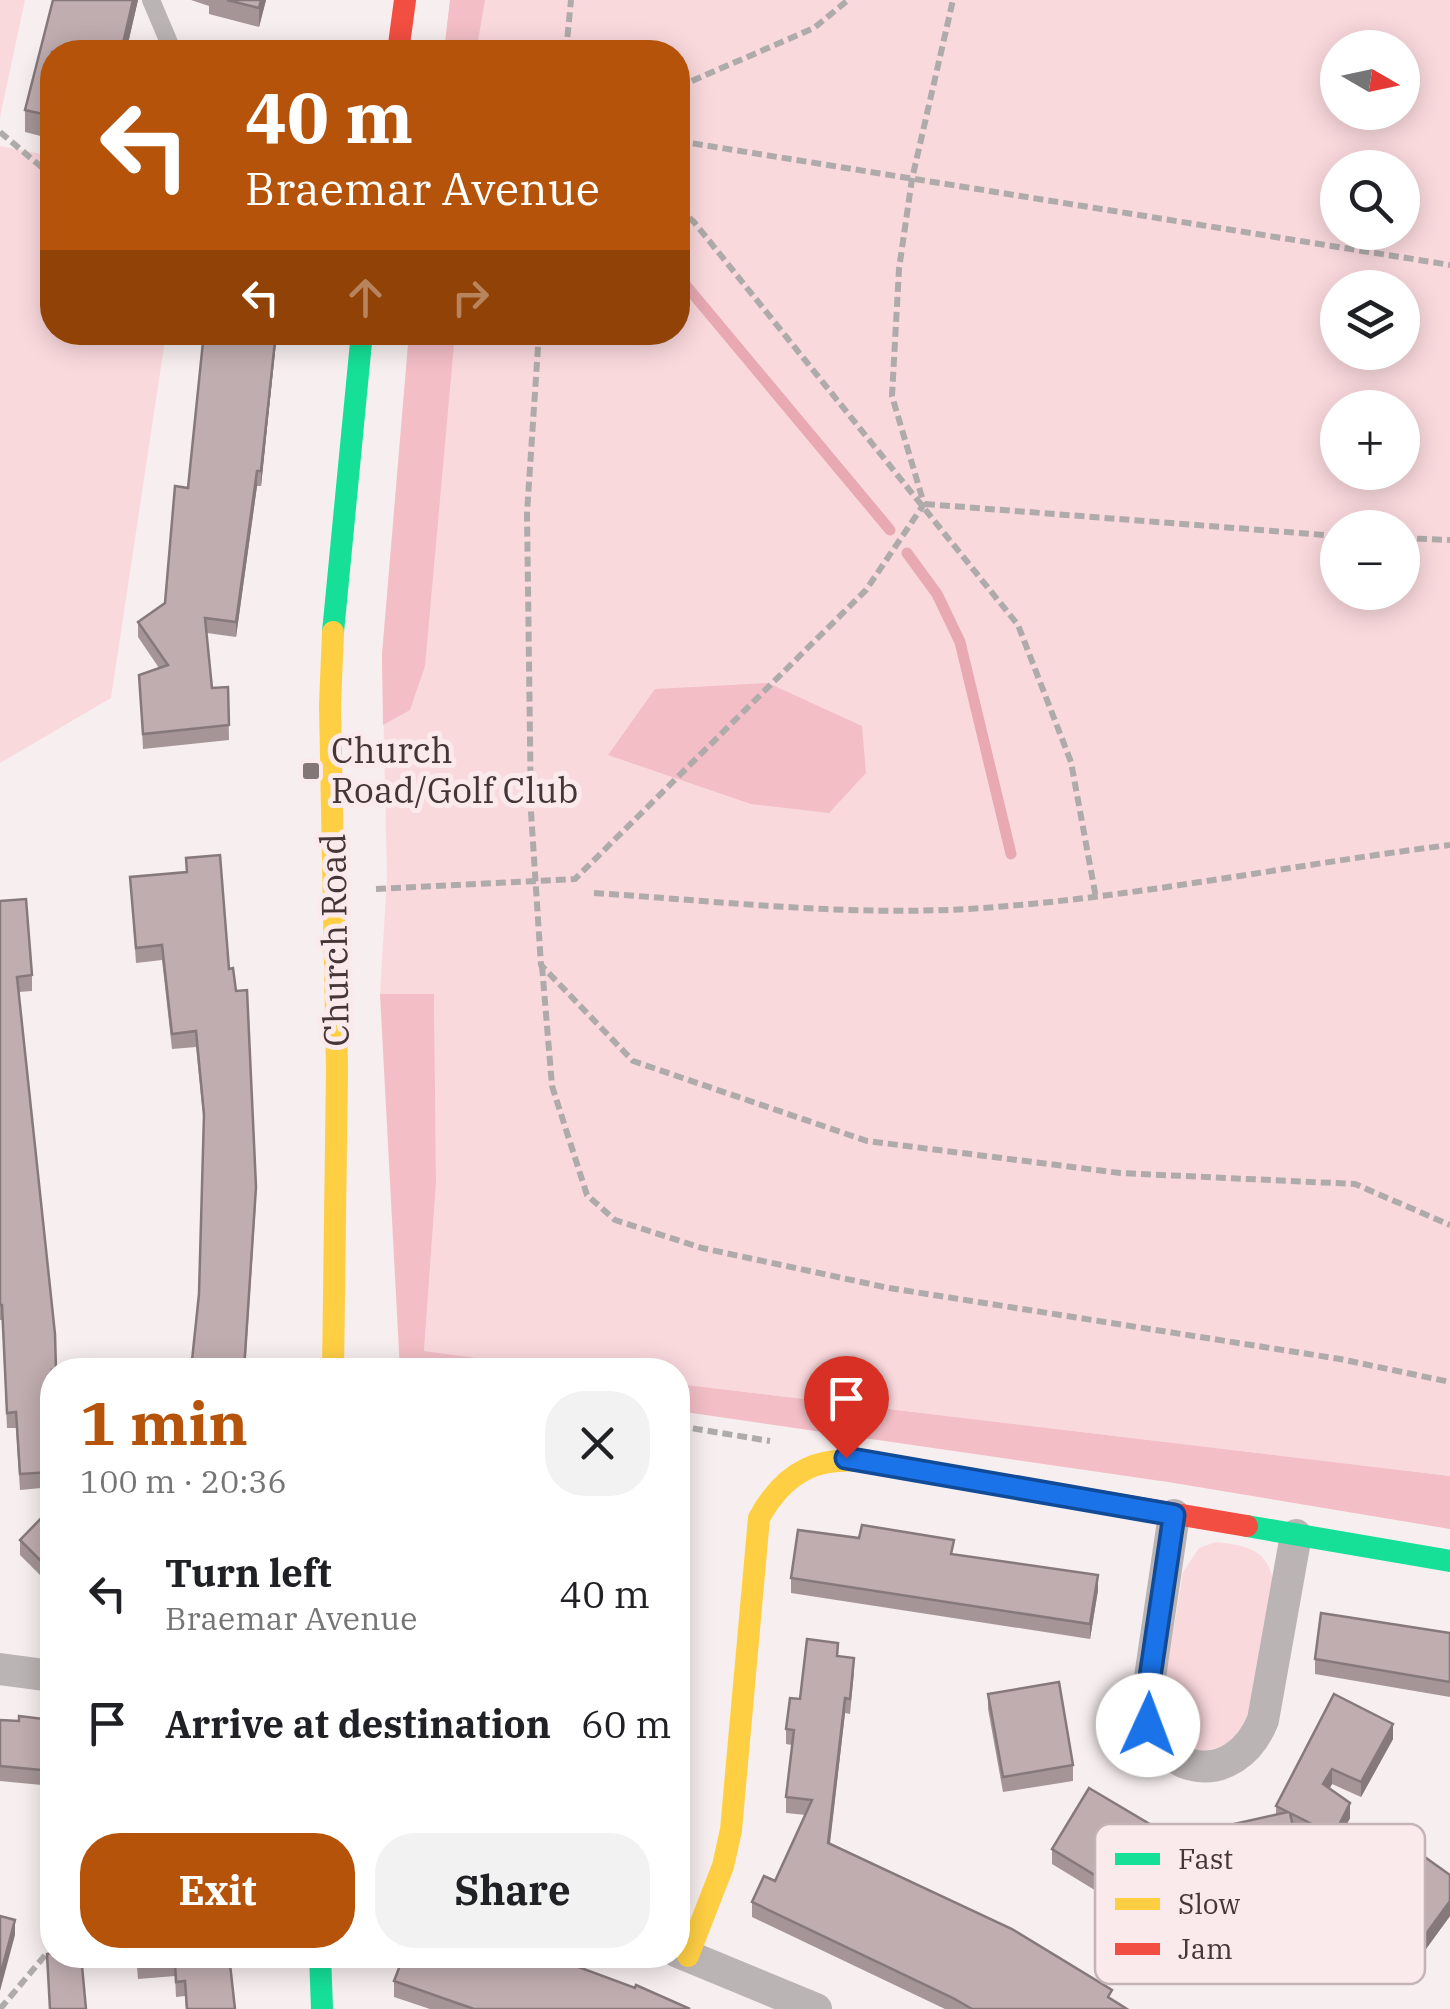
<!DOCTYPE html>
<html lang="en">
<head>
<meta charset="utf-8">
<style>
  body { margin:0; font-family:"IBM Plex Serif",serif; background:#f2f2f2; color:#202124; height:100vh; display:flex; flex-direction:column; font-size:38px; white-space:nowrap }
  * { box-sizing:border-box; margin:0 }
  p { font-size:32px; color:#757577 }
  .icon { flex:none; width:55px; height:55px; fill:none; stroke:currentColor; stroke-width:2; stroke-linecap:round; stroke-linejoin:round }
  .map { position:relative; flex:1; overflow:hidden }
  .panel { position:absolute; left:40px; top:1358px; width:650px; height:610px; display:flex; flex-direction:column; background:#fff; border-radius:40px; box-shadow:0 5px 25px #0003 }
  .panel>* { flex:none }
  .hud { position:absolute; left:40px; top:40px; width:650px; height:305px; border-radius:40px; box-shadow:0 5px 25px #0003; background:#b45309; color:#fff; overflow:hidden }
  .needle { width:65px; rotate:99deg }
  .fabs { position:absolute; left:1320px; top:30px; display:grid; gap:20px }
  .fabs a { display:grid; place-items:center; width:100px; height:100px; border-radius:50%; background:#fff; box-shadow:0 5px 25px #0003; font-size:50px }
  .pin { position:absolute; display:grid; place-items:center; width:85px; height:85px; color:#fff; margin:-102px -42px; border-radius:50% 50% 50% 0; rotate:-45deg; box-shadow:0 0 10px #0007 }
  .pin .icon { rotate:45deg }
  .me { position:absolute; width:110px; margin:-55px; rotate:2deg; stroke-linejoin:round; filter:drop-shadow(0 0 8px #0008) }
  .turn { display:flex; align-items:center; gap:35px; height:210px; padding:0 40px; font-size:45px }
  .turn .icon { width:130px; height:130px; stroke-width:2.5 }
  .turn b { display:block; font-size:70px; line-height:85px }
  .lanes { display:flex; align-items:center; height:95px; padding:0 40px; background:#0003; justify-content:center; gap:50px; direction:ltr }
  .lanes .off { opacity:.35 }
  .round { display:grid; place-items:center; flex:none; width:105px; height:105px; border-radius:40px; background:#f2f2f2 }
  .summary { display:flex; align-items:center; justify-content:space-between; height:170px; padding:0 40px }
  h1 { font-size:60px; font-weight:700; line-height:75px; color:#b45309 }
  .cta { display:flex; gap:20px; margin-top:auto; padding:20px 40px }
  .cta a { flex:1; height:115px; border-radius:40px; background:#b45309; color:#fff; font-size:40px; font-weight:700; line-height:115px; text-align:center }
  .cta a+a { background:#f2f2f2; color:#202124 }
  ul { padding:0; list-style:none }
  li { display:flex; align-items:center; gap:30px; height:130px; padding:0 40px }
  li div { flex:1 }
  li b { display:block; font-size:38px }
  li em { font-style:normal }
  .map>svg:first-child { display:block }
  .green { fill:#fad9dd; fill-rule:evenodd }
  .forest { fill:#f3bec6 }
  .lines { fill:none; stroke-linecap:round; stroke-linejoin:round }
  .stream { stroke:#e8a9b3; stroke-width:11 }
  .path { stroke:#b0abab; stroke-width:6; stroke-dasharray:10 5; stroke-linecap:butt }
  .lane { stroke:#bbb4b5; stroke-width:18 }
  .street { stroke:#bbb4b5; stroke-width:32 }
  .fast { stroke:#16e098; stroke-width:22 }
  .slow { stroke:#ffcf43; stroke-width:22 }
  .jam { stroke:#f24e42; stroke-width:22 }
  .wall { fill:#a59597 }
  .shaded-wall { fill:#86797b }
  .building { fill:#c0adb0; stroke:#86797b; stroke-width:2.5 }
  .route-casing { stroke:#114b97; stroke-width:25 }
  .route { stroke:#1a73e8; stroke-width:18 }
  .poi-dot { fill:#837677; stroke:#fbeaec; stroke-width:4 }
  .labels { text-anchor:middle; stroke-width:10; stroke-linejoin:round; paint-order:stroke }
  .poi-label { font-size:35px; fill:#453537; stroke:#fbeaec; text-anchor:start }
  .street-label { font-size:35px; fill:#453537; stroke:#fbeaec }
  .key { fill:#fbeaec; stroke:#c4b4b6; stroke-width:2.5 }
  .key-label { font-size:28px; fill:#453537 }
</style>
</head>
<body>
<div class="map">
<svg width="1450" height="2009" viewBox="0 0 1450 2009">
  <rect width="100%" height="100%" fill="#f7eeef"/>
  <!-- green -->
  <g class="green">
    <polygon points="0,0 25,0 0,117"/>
    <path d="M450,0H1450V1476L678,1384V1370H570L424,1351L436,1183L434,995L380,994L387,877L382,655L409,333L678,332V52H444ZM1338,48H1402V112H1338ZM1338,168H1402V232H1338ZM1338,288H1402V352H1338ZM1338,408H1402V472H1338ZM1338,528H1402V592H1338Z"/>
    <polygon points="0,146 52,156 52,332 166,333 111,698 0,763"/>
    <path d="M1216,1542C1250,1546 1270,1550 1274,1588L1250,1719L1229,1745L1200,1752L1170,1735L1161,1707L1183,1572L1199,1548Z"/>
  </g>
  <!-- forest -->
  <g class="forest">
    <polygon points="450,0 485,0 476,52 444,52"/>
    <polygon points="409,333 455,333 425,666 410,710 383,725 382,655"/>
    <polygon points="768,683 862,726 866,773 829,813 751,804 608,755 655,689"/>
    <polygon points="380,994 434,994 436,1183 424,1351 570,1370 400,1370"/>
    <polygon points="678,1384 1450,1476 1450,1529 1168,1482 678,1411"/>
  </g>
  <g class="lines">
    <!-- stream -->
    <g class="stream">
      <polyline points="678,276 890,530"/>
      <polyline points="907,553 937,594 960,642 1011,854"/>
    </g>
    <!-- path -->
    <g class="path">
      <polyline points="566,52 571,0"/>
      <polyline points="678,87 814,28 848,0"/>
      <polyline points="0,132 52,176"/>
      <polyline points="678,141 1450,265"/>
      <polyline points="678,208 694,222 1018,625 1071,762 1096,898"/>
      <polyline points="539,332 527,513 531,812 541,965 633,1061 867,1141 1120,1173 1355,1184 1450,1225"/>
      <polyline points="98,343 106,332"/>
      <polyline points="925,504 1338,536"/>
      <polyline points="1402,538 1450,540"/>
      <polyline points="376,889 575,879 866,590 924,504 892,396 899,269 912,179 953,0"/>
      <path d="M594,893C719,901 842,916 967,909C1130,899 1288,865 1450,845"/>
      <polyline points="542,966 552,1086 587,1195 615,1220 702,1248 889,1288 1340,1359 1450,1382"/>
      <polyline points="678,1426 770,1441"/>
      <polyline points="0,2009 52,1947"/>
    </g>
    <!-- lane -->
    <polyline class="lane" points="151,0 173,52"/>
    <!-- street -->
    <g class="street">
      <path d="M1174,1515L1146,1704C1155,1778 1235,1790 1263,1720L1296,1535"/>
      <polyline points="0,1669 52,1676"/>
      <polyline points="678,1952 816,2009"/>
    </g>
    <!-- fast -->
    <g class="fast">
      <polyline points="333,632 362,332"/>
      <polyline points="1247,1526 1450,1561"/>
      <polyline points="320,1955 322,2009"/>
    </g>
    <!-- slow -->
    <g class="slow">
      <polyline points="333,1370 337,1069 330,705 333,632"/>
      <path d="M688,1956L723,1866L731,1830L759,1518C786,1469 821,1454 875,1463"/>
    </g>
    <!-- jam -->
    <g class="jam">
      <polyline points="398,52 405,0"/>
      <polyline points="875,1463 1247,1526"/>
    </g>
  </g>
  <!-- wall -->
  <g class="wall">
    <polygon points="53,0 138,0 126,52 52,52 52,139 25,132 25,110"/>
    <polygon points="191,0 266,0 259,27 209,14 209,6"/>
    <polygon points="277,332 261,486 257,486 236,637 207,633 212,688 228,687 229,740 143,749 139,675 159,668 138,637 138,622 165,603 188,488"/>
    <polygon points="186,858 229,969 256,1202 245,1370 191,1370 199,1294 204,1126 196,1047 172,1049 162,960 136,963 130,877 186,872"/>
    <polygon points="0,901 32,975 32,991 19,992 52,1370 52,1487 20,1490 16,1428 7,1428 2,1320 0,1320"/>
    <polygon points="52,1507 52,1587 20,1555 20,1540"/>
    <polygon points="954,1554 1098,1590 1090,1639 791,1593 791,1578"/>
    <polygon points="1450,1633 1450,1697 1315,1674 1315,1659"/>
    <polygon points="838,1656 854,1673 850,1714 845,1713 830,1844 1127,2009 945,2009 752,1917 752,1902 775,1881 806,1815 786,1813 786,1797 792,1745 786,1744 786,1729 800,1699"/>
    <polygon points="988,1694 1073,1765 1073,1781 1003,1792 988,1709"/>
    <polygon points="1334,1694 1393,1739 1361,1797 1332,1784 1330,1788 1350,1818 1334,1850 1294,1830 1309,1914 1234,1931 1234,1938 1190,1948 1167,1854 1167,1839 1276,1814 1276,1806"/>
    <polygon points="0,1720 52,1720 52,1786 0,1781"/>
    <polygon points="1158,1844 1121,1906 1052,1864 1052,1849"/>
    <polygon points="1450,1875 1450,1916 1415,1964 1373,1934 1373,1918"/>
    <polygon points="136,1955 229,1955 235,2009 186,2009 185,1996 176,1997 175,1976 138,1979"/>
    <polygon points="394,1981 690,2009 430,2009 394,1997"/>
  </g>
  <!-- shaded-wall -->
  <g class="shaded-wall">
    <polygon points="133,0 138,0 126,52 121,52"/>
    <polygon points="261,0 266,0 259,27 259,8"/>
    <polygon points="276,332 277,332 261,486 261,471"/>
    <polygon points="257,471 257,486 236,637 236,622"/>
    <polygon points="687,1460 687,1475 678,1519 678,1504"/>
    <polygon points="1098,1575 1098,1590 1090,1639 1090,1624"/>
    <polygon points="845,1698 845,1713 828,1858 828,1843"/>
    <polygon points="1393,1724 1393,1739 1361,1797 1361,1782"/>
    <polygon points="1332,1769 1332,1784 1323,1799 1323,1784"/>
    <polygon points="1350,1803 1350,1818 1334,1850 1334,1835"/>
    <polygon points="1158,1829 1158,1844 1121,1906 1121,1891"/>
    <polygon points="1309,1899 1309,1914 1234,1931 1234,1938 1190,1948 1190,1933 1233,1916"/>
    <polygon points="1450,1901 1450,1916 1415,1964 1415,1949"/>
    <polygon points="15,1920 15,1935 0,1991 0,1976"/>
  </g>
  <!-- building -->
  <g class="building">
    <polygon points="53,0 133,0 121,52 52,52 52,116 25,110"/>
    <polygon points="227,0 261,0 259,8"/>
    <polygon points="204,332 276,332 261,471 257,471 236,622 205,618 212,688 228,687 229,725 143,734 139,675 168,665 138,622 165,603 175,486 188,488"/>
    <polygon points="220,855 229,969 233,968 236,991 247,990 256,1187 244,1370 191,1370 199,1294 204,1114 196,1031 172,1034 162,945 136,948 130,877 187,872 186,858"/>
    <polygon points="26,899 32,975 17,977 55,1334 56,1370 52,1370 52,1472 20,1474 16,1412 7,1413 2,1305 0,1305 0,901"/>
    <polygon points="678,1458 687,1460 678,1504"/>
    <polygon points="52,1507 52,1572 20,1540"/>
    <polygon points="862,1525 954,1540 951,1554 1098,1575 1090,1624 791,1578 798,1530 859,1538"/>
    <polygon points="1321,1613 1450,1633 1450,1682 1315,1659"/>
    <polygon points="807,1639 838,1643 837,1656 854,1658 850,1699 845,1698 828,1843 1012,1929 1112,1990 1108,1997 1127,2009 972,2009 953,1998 752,1902 764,1876 775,1881 812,1800 786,1797 794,1730 786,1729 790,1698 800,1699"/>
    <polygon points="1059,1682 1073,1765 1003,1777 988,1694"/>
    <polygon points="1334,1694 1393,1724 1361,1782 1332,1769 1323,1784 1350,1803 1334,1835 1290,1813 1309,1899 1233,1916 1234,1923 1190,1933 1167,1839 1288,1812 1276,1806"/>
    <polygon points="19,1716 52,1720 52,1771 0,1766 0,1720 19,1721"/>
    <polygon points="1089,1788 1158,1829 1121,1891 1052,1849"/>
    <polygon points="1422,1855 1450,1875 1450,1901 1415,1949 1373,1918"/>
    <polygon points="0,1916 15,1920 0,1976"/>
    <polygon points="52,1953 52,1955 81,1955 86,2009 50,2009 47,1954"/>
    <polygon points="137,1955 229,1955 235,2009 187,2009 185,1981 176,1982 175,1961 138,1964"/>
    <polygon points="404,1955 546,1955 635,1988 636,1985 690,2009 474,2009 394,1981"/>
  </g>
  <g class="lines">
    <defs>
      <polyline id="route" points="846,1458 1174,1515 1146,1704 1148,1725"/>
    </defs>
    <!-- route casing -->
    <use href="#route" class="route-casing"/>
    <!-- route -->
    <use href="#route" class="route"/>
  </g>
  <!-- markers -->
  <rect class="poi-dot" x="301" y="761" width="20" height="20" rx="5"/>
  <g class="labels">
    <!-- poi labels -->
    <g class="poi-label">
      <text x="331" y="763">Church<tspan x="331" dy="40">Road/Golf Club</tspan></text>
    </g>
    <!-- street labels -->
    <g class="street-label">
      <text transform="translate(335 940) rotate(-91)" y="12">Church Road</text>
    </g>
  </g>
  <!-- legend -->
  <rect x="1095" y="1824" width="330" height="160" rx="15" class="key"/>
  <rect x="1115" y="1853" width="45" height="12" fill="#16e098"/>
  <rect x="1115" y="1898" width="45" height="12" fill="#ffcf43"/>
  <rect x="1115" y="1943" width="45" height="12" fill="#f24e42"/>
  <g class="key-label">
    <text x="1178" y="1869">Fast</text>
    <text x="1178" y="1914">Slow</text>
    <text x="1178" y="1959">Jam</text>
  </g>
</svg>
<div class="fabs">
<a><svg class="needle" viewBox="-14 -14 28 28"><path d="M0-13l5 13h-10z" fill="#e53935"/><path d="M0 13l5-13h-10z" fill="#757577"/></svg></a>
<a><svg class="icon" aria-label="search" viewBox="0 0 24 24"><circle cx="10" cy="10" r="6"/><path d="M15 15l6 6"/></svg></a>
<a><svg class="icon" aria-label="layers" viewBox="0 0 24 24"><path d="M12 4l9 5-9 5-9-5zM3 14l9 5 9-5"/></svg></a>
<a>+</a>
<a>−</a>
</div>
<div class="pin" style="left:846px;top:1458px;background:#d93025"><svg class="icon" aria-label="arrive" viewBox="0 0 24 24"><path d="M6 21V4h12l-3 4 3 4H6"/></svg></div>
<svg class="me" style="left:1148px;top:1725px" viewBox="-20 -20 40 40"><circle r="19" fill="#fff"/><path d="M0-13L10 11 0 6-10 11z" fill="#1a73e8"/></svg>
<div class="hud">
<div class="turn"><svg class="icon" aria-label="left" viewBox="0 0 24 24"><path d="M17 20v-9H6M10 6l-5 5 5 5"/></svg><div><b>40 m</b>Braemar Avenue</div></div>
<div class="lanes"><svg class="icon" aria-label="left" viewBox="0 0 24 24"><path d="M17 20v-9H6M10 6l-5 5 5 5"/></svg><svg class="icon off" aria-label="ahead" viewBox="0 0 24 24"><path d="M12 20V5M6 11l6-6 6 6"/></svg><svg class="icon off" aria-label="right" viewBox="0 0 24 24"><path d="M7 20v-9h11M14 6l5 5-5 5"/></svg></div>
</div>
<section class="panel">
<div class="summary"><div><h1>1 min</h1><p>100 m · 20:36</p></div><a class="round"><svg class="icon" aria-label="close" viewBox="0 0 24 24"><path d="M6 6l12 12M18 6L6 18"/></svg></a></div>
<ul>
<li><svg class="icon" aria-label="left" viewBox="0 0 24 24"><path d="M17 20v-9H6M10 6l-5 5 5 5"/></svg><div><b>Turn left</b><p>Braemar Avenue</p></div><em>40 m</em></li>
<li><svg class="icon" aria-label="arrive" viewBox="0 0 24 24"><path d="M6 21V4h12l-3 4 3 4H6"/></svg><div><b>Arrive at destination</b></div><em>60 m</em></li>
</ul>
<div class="cta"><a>Exit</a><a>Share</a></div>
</section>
</div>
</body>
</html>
